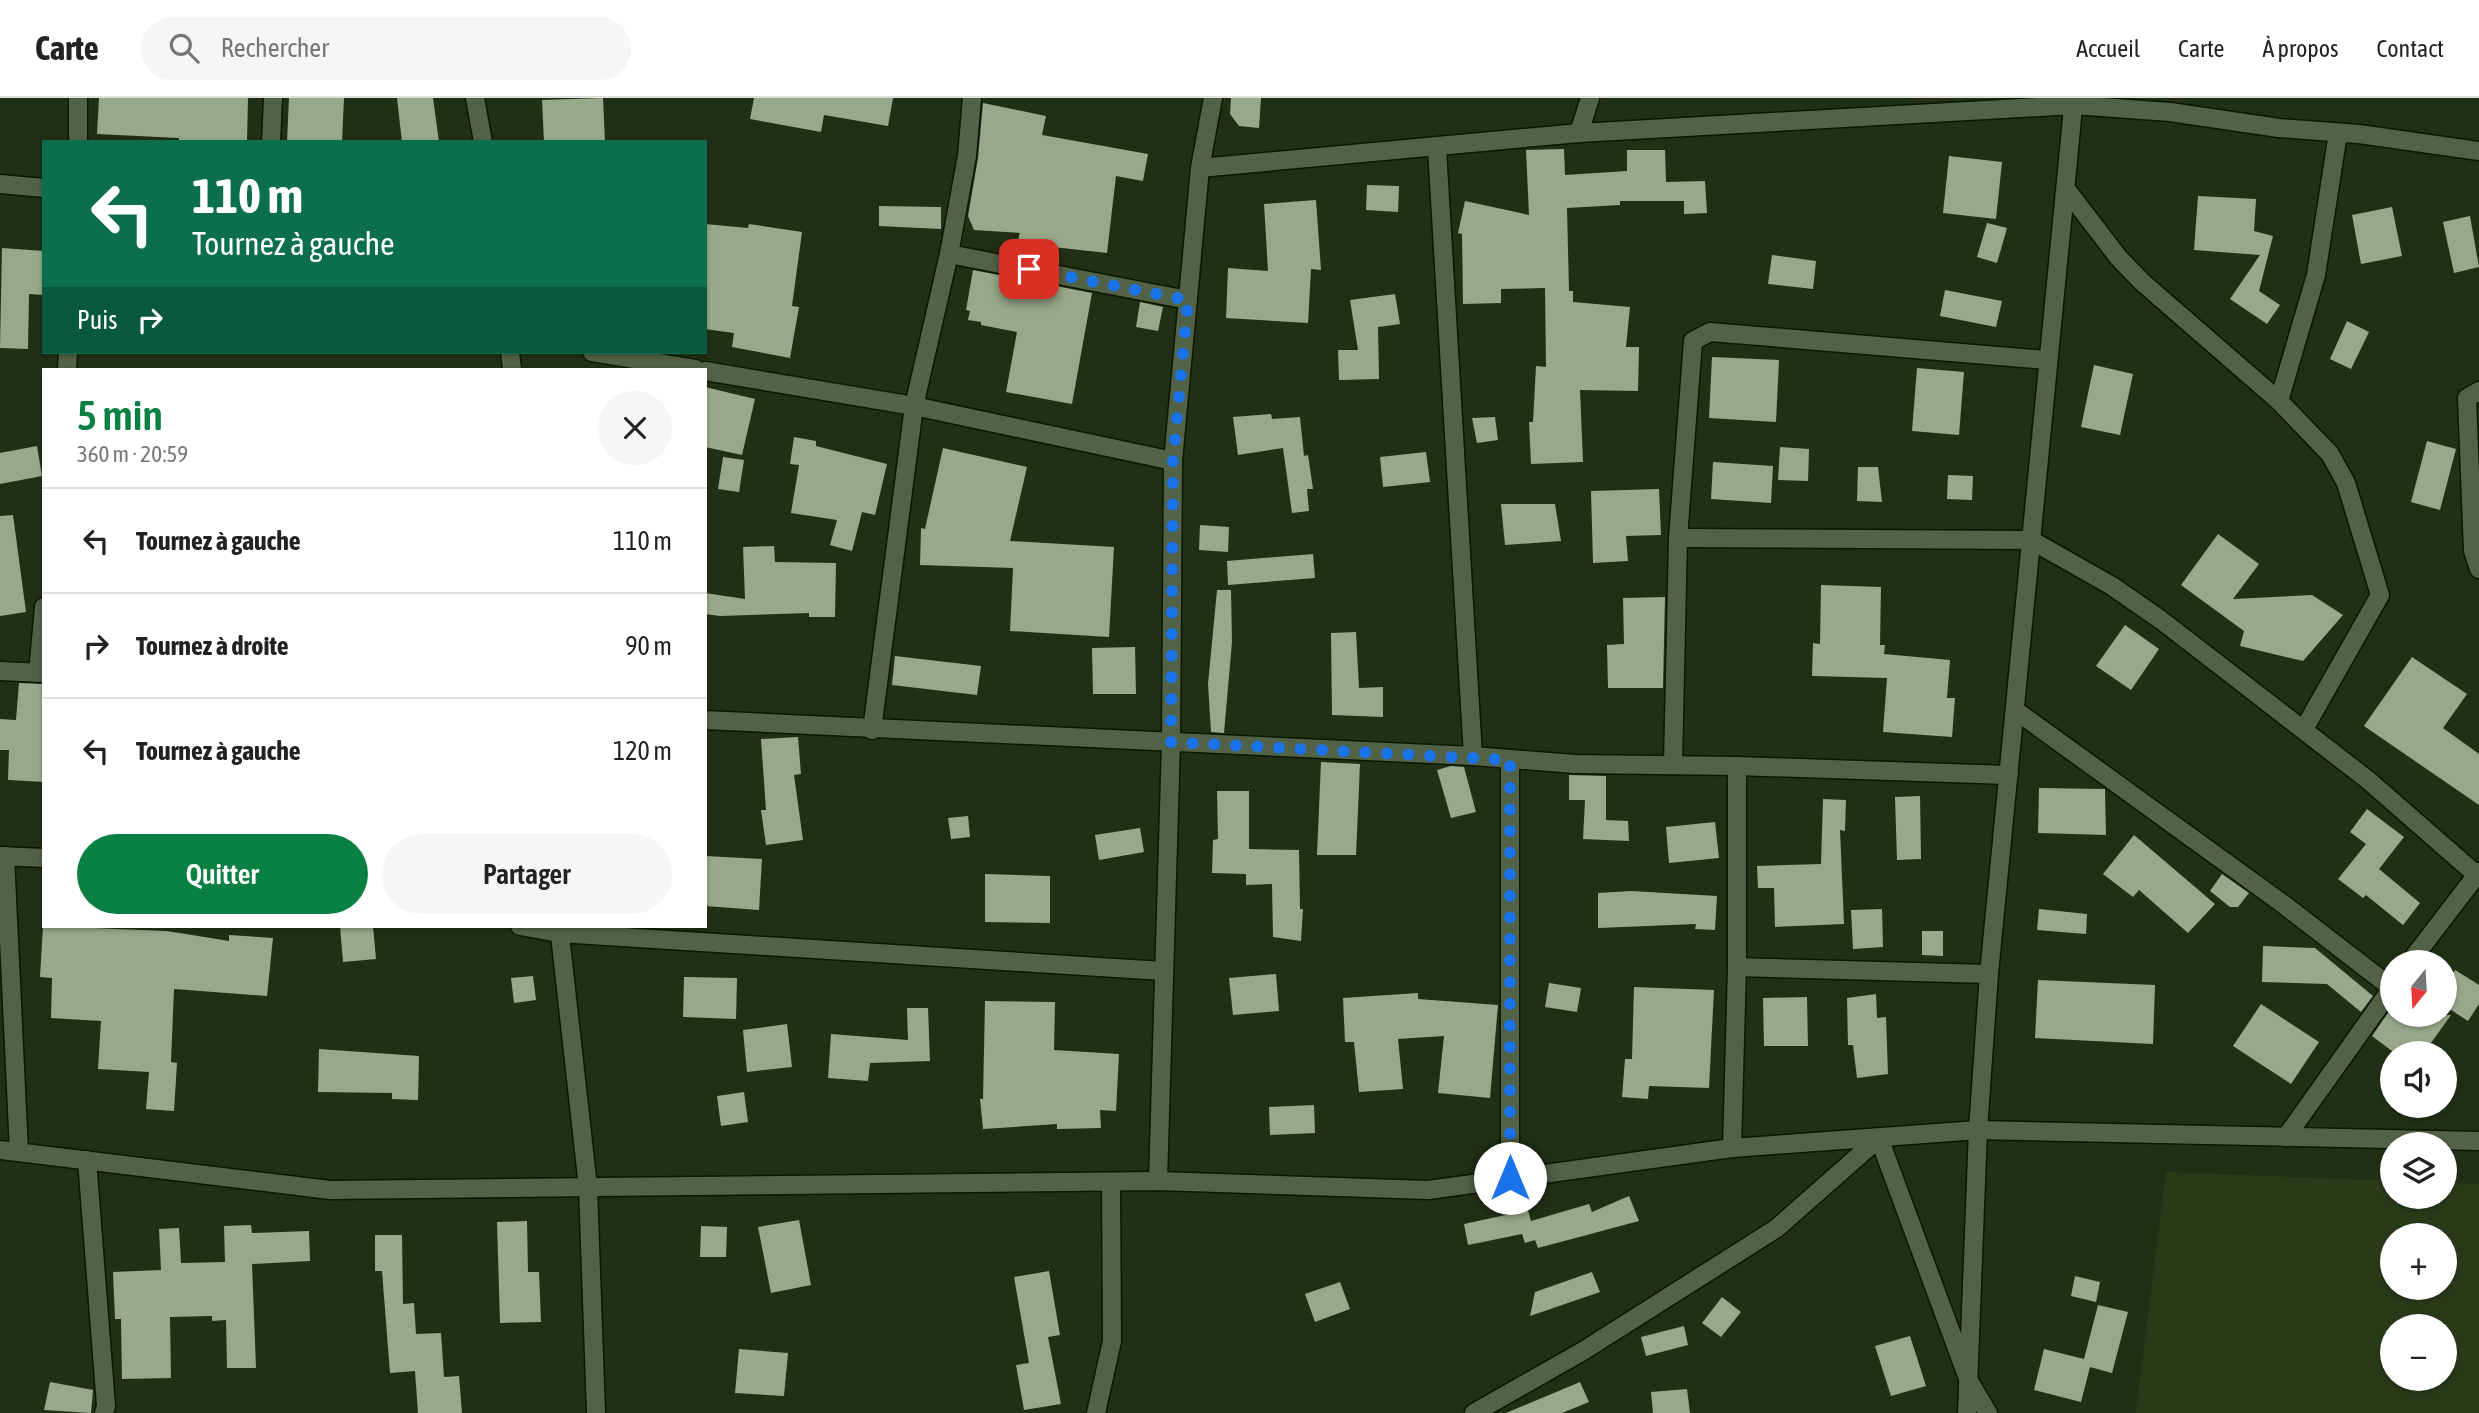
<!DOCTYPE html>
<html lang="fr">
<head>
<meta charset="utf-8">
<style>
  body { margin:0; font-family:"Asap Condensed",sans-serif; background:#f6f6f6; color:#222; height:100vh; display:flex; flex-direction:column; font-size:26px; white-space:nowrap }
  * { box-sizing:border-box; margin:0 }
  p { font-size:23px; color:#767676 }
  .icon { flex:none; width:38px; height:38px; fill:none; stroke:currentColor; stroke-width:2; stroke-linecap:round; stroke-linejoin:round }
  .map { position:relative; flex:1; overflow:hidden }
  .panel { position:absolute; left:42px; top:270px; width:665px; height:560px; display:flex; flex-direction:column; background:#fff; border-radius:0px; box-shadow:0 2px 5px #0004 }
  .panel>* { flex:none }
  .guide { position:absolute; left:42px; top:42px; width:665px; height:214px; border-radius:0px; box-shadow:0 2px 5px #0004; background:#0b6e4f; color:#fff; overflow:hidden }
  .needle { width:46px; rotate:198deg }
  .buttons { position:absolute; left:2380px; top:852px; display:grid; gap:14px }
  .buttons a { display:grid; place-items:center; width:77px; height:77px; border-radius:50%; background:#fff; box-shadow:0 2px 5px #0004; font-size:35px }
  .pin { position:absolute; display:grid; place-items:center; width:60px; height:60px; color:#fff; margin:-30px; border-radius:14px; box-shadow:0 4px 10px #0006 }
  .me { position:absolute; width:77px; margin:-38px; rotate:0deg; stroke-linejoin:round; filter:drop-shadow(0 0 5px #0008) }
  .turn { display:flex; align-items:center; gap:24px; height:147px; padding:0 35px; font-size:32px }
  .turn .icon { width:91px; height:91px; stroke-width:2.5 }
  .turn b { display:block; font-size:49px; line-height:60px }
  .then { display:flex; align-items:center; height:66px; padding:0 35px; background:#0003; gap:14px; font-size:26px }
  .round { display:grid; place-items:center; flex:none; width:74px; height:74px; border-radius:37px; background:#f6f6f6 }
  .summary { display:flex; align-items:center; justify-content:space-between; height:119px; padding:0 35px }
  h1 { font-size:42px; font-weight:600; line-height:52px; color:#0b8043 }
  .primary-button { display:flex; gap:14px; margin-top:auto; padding:14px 35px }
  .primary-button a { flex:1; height:80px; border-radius:42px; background:#0b8043; color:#fff; font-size:28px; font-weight:600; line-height:80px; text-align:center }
  .primary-button a+a { background:#f6f6f6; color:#222 }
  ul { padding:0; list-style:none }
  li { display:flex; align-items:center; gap:21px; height:105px; padding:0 35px; border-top:2px solid #e0e0e0 }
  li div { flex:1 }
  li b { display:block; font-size:26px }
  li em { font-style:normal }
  header { display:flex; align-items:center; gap:42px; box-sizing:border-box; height:98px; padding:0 35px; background:#fff; border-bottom:2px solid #e0e0e0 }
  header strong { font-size:33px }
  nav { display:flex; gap:38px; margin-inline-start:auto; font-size:24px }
  .search { width:490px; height:63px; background:#f6f6f6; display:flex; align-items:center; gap:18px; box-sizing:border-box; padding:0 24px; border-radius:38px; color:#767676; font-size:26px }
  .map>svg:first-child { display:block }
  .built { fill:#293a19; fill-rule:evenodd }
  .building { fill:#97a98a }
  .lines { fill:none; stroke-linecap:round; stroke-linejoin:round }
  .minor-casing { stroke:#0b1701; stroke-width:21 }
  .tertiary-casing { stroke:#0b1701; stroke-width:21 }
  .secondary-casing { stroke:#0b1701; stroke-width:21 }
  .minor { stroke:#526246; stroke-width:18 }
  .tertiary { stroke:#526246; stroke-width:18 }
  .secondary { stroke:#526246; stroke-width:18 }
  .route { stroke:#1a73e8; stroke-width:12; stroke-dasharray:0 21.6 }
</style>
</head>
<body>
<header>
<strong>Carte</strong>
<div class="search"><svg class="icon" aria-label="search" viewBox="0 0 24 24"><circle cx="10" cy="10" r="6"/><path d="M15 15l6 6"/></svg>Rechercher</div>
<nav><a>Accueil</a><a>Carte</a><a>À propos</a><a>Contact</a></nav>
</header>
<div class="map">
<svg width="2479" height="1315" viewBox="0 0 2479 1315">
  <rect width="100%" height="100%" fill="#213015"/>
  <!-- built -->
  <path class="built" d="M2166,1074L2392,1083V1099H2445V1085L2479,1086V1315H2136ZM2392,1138H2445V1190H2392ZM2392,1228H2445V1281H2392Z"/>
  <!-- building -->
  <g class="building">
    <polygon points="99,0 248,0 247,44 179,44 179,40 97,36"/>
    <polygon points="289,0 344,0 342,44 287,44"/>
    <polygon points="397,0 433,0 439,44 402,44"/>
    <polygon points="603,0 605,44 544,44 542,2"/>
    <polygon points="754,0 893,0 888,28 824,17 821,34 750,21"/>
    <polygon points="1231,0 1261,0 1259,30 1239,28 1230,16"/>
    <polygon points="983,5 1046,18 1042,37 1148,56 1143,83 1116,78 1107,155 1044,148 1040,162 1014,157 1020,135 974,132 968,118 978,60"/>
    <polygon points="1564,51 1565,77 1627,73 1627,52 1665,52 1666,84 1705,83 1707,115 1684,116 1684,103 1620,103 1620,107 1567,110 1569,193 1573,193 1573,204 1630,209 1626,249 1639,249 1638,293 1580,292 1583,364 1531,366 1529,324 1533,324 1536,268 1546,269 1545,190 1501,191 1501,205 1463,206 1462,136 1458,135 1465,103 1529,117 1526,52"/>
    <polygon points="1949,58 2002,64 1996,121 1943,115"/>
    <polygon points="1367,87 1399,88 1398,114 1366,112"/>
    <polygon points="2198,98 2256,101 2254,133 2273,138 2259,193 2280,207 2267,226 2230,201 2260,157 2194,152"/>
    <polygon points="1316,102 1321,172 1311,171 1308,225 1226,220 1228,170 1268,173 1264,106"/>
    <polygon points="879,108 941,109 941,131 879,128"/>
    <polygon points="2392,109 2402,158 2361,166 2352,117"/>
    <polygon points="2470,118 2479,169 2454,175 2443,124"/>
    <polygon points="1987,125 2007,130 1997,165 1977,159"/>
    <polygon points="705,126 748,130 749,126 802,134 792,208 799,209 790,260 732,249 734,235 705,231"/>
    <polygon points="2,150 44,153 44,197 29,196 28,251 0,250"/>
    <polygon points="1772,157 1816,163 1813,191 1768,186"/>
    <polygon points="973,172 1092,195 1072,306 1006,294 1017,234 981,227 981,224 968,222 970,213 966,212"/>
    <polygon points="1945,192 2002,203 1996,229 1940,218"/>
    <polygon points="1395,196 1400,226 1378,229 1379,281 1339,282 1338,252 1358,252 1350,202"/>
    <polygon points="1140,204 1163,209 1158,233 1136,229"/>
    <polygon points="2347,223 2369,234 2351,271 2330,261"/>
    <polygon points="1712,259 1779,262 1776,324 1709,320"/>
    <polygon points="2094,267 2133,276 2120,337 2081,329"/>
    <polygon points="1917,270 1964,274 1959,337 1912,333"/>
    <polygon points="705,289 755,301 742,357 705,349"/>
    <polygon points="1271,316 1272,321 1300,319 1304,358 1308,357 1313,391 1307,391 1309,413 1292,415 1283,350 1238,357 1233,319"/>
    <polygon points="1495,319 1498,342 1477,345 1472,320"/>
    <polygon points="794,339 816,343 816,348 887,366 875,417 862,414 852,453 830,447 837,422 791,415 799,367 790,366"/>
    <polygon points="2427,343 2456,351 2440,412 2411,404"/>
    <polygon points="37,348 42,378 0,386 0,355"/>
    <polygon points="1780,349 1809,351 1808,383 1778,382"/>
    <polygon points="943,350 1027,369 1010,443 1114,449 1109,539 1010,533 1013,470 920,467 921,430 925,431"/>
    <polygon points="1426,354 1430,384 1383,389 1380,359"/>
    <polygon points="723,359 744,362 739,394 718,391"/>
    <polygon points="1713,364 1773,368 1771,405 1711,401"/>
    <polygon points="1858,369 1878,369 1882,404 1857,403"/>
    <polygon points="1948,377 1973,378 1972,402 1947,401"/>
    <polygon points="1659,391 1661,437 1626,438 1628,463 1593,465 1591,393"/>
    <polygon points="1501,406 1555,406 1561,443 1505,447"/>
    <polygon points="13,417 26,514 0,518 0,418"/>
    <polygon points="1200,427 1229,429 1228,454 1199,452"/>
    <polygon points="2218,436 2259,466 2233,501 2312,497 2343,517 2303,563 2240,548 2244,533 2181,487"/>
    <polygon points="774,448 775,464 836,465 835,519 809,519 809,515 720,518 705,516 705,495 745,501 743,449"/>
    <polygon points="1313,456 1315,480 1228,487 1227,463"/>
    <polygon points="1821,487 1881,489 1880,547 1885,547 1884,556 1950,562 1947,600 1955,600 1952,639 1883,634 1887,580 1812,578 1813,545 1820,546"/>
    <polygon points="1217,492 1231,492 1232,544 1224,635 1211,634 1208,586"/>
    <polygon points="1665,499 1663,590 1608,590 1607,547 1624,546 1623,500"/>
    <polygon points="2125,527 2159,551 2131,592 2096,568"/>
    <polygon points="1356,534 1359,590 1383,589 1383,619 1332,617 1331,535"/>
    <polygon points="1135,549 1136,596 1093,596 1092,550"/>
    <polygon points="895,558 981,568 977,597 892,587"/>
    <polygon points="2412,559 2467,596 2443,630 2479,656 2479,707 2364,628"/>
    <polygon points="19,585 44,586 44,684 8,682 9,652 0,652 0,621 16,622"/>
    <polygon points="798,639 801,676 794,677 803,742 766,747 761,712 766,712 761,641"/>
    <polygon points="1321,664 1360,666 1356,757 1317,757"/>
    <polygon points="1451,668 1464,669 1476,714 1451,720 1437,672"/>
    <polygon points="1569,677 1606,678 1606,722 1628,723 1629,743 1583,741 1585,702 1569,702"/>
    <polygon points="2039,690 2105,691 2106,737 2038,735"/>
    <polygon points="1217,693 1249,693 1249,751 1299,752 1300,811 1303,811 1301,843 1273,839 1272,786 1246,787 1246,776 1212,775 1213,742 1218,741"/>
    <polygon points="1920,698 1921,761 1897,762 1895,699"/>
    <polygon points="1823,701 1846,702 1845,733 1840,732 1844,826 1775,829 1774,790 1758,790 1757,768 1821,766"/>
    <polygon points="2367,711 2404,739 2379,771 2420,805 2403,827 2366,797 2363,800 2338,781 2366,746 2350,734"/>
    <polygon points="968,718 970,739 951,741 948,720"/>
    <polygon points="1715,724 1719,760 1669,765 1666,729"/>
    <polygon points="1140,730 1144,754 1099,762 1095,737"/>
    <polygon points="2134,737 2215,806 2188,835 2139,792 2133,799 2103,776"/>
    <polygon points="705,758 762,761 759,812 705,808"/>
    <polygon points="985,776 1050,778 1050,825 985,824"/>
    <polygon points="2222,776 2249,795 2238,809 2230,809 2210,793"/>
    <polygon points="1631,793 1717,798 1715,832 1695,831 1696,826 1598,830 1598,795"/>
    <polygon points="1882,811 1883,849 1853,851 1851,812"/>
    <polygon points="2039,811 2087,816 2086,836 2037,832"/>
    <polygon points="43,828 167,833 229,843 229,837 273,840 267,898 174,891 171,964 177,965 174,1013 146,1011 149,974 98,971 101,923 51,920 52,880 40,879"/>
    <polygon points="340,828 373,828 376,861 343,864"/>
    <polygon points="1922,833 1943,833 1943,858 1922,857"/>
    <polygon points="2263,848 2315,850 2373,898 2361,914 2327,886 2262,884"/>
    <polygon points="2455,872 2479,887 2479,906 2468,923 2445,908 2445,887"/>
    <polygon points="1276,876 1279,913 1233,917 1229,880"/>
    <polygon points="533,878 536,902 514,905 511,880"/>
    <polygon points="684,879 737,880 736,921 683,919"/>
    <polygon points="2038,882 2155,887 2153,946 2035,940"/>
    <polygon points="1549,885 1581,890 1577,914 1545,909"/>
    <polygon points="1634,889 1714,892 1709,990 1649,988 1648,1001 1622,999 1625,961 1632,961"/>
    <polygon points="1418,895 1418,901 1498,907 1490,1000 1438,995 1444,938 1398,941 1403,991 1359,994 1354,944 1345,944 1343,900"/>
    <polygon points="1876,896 1877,920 1886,919 1888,976 1857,980 1853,947 1848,947 1847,900"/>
    <polygon points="1807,899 1808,948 1764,948 1763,900"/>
    <polygon points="985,903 1055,904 1054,952 1119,956 1116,1013 1100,1012 1101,1030 1057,1031 1057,1026 983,1031 980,1001 983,1001"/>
    <polygon points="2261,906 2319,944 2291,986 2233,948"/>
    <polygon points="907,910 928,910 930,963 870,965 868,983 828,980 831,936 908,942"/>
    <polygon points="2390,912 2392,917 2451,917 2423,956 2396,956 2372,938"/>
    <polygon points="787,926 792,969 747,974 743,932"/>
    <polygon points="319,951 419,958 418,1002 392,1001 392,995 318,994"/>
    <polygon points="744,994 748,1024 721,1028 717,998"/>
    <polygon points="1314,1007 1315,1035 1270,1037 1269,1009"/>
    <polygon points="1629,1098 1639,1123 1538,1150 1535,1142 1525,1145 1522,1136 1468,1147 1464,1126 1528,1112 1531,1123 1589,1106 1592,1114"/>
    <polygon points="799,1122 811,1187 771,1195 758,1129"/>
    <polygon points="527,1123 528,1174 539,1174 541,1224 500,1225 497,1124"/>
    <polygon points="251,1127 252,1135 309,1133 310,1163 252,1166 256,1270 227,1270 226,1222 212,1223 212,1218 170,1219 171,1280 122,1281 121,1221 115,1221 113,1174 161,1172 159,1131 179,1130 181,1165 225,1164 224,1128"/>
    <polygon points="701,1128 727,1129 726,1159 700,1159"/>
    <polygon points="375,1137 402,1137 403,1206 414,1205 416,1236 441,1235 444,1279 459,1278 462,1315 418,1315 415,1273 390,1275 382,1173 375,1173"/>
    <polygon points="1049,1173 1060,1237 1048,1239 1061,1306 1024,1312 1016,1267 1029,1265 1014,1179"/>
    <polygon points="1592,1174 1600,1194 1530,1218 1535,1194"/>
    <polygon points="2075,1178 2100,1184 2096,1204 2071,1198"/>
    <polygon points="1340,1184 1350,1211 1315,1224 1305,1196"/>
    <polygon points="1722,1199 1741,1214 1721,1239 1702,1225"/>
    <polygon points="2098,1207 2128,1214 2112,1275 2090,1269 2081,1304 2034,1292 2044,1251 2084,1261"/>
    <polygon points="1684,1228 1688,1247 1646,1258 1641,1239"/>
    <polygon points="1910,1238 1926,1288 1891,1298 1875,1248"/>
    <polygon points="739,1251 788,1255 784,1298 735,1295"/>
    <polygon points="50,1284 93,1292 91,1315 44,1312"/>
    <polygon points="1580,1284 1589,1304 1562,1315 1506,1315"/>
    <polygon points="1687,1291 1690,1315 1653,1315 1651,1294"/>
  </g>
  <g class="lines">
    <defs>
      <g id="minor">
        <polyline points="1579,35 1590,0"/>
        <polyline points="78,44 78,0"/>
        <polyline points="271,44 273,0"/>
        <polyline points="1437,50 1473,658"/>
        <polyline points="1200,70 1579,35 2074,7 2170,14 2279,30 2359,36 2479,53"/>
        <polyline points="0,86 44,90"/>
        <polyline points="2066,91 2118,159 2142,184 2279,303 2330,356 2346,385 2380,497 2304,631"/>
        <polyline points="949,156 1188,202"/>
        <polyline points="592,254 695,271"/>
        <polyline points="67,271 68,254"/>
        <polyline points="705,273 914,308 1173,363"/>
        <polyline points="2479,293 2467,300 2473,453 2479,471"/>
        <polyline points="2279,303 2316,177 2338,35"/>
        <polyline points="1678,440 2031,442 2112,488 2161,522 2368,682 2479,779"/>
        <polyline points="0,573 44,575"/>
        <polyline points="38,575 44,509"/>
        <polyline points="2015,612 2283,806 2392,890"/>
        <polyline points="705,622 1473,658 1575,666 1737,668 2009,677"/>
        <polyline points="872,632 914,308 949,156 967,58 972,0"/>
        <polyline points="1673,667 1678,440 1693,243 1710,234 2047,262"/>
        <polyline points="0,758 44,760"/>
        <polyline points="5,758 19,1054"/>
        <polyline points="520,828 559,835 1163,873"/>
        <polyline points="2410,864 2479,774"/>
        <polyline points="1737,869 1989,876"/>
        <polyline points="2286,1039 2392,890"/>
        <polyline points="1732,1050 1737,869 1737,668"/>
        <polyline points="87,1062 106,1308 104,1315"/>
        <polyline points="1510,1080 1510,662"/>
        <polyline points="1158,1083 1171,644 1173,363 1200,70 1213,0"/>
        <polyline points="1096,1315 1112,1243 1111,1084"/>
        <polyline points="1474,1315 1583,1253 1777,1130 1879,1040 1969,1283 1988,1315"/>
        <polyline points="1967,1315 1978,1032 1989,876 2074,0"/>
      </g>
      <g id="tertiary">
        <polyline points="475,0 483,44"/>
        <polyline points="510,254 512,271"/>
        <polyline points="559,828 588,1089 596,1315"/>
      </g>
      <polyline id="secondary" points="0,1052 330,1092 1158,1083 1428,1092 1732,1050 1978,1032 2479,1043"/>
    </defs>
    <!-- minor casing -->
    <use href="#minor" class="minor-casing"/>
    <!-- tertiary casing -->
    <use href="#tertiary" class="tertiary-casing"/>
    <!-- secondary casing -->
    <use href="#secondary" class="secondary-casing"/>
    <!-- minor -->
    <use href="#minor" class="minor"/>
    <!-- tertiary -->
    <use href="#tertiary" class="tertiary"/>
    <!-- secondary -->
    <use href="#secondary" class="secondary"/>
  </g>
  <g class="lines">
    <!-- route -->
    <polyline class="route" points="1029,171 1188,202 1173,363 1171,644 1510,662 1510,1080"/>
  </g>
</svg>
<div class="buttons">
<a><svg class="needle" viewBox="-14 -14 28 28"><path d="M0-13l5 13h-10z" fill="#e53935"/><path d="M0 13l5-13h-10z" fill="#767676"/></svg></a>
<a><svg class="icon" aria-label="sound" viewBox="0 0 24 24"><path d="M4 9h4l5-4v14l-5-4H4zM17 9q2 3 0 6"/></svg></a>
<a><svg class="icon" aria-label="layers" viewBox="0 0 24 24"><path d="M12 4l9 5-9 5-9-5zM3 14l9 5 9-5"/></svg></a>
<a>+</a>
<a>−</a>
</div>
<div class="pin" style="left:1029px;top:171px;background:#d93025"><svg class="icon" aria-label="arrive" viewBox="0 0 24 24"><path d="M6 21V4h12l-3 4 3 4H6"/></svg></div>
<svg class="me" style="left:1510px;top:1080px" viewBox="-20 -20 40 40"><circle r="19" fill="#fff"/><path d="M0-13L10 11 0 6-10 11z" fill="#1a73e8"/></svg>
<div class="guide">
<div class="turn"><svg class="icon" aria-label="left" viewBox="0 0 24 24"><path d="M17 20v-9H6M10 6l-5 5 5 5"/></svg><div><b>110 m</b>Tournez à gauche</div></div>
<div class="then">Puis<svg class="icon" aria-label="right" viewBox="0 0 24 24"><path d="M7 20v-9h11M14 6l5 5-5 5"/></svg></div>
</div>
<section class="panel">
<div class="summary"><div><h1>5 min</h1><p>360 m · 20:59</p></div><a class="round"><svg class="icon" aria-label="close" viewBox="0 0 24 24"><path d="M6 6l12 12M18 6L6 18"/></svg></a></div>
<ul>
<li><svg class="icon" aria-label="left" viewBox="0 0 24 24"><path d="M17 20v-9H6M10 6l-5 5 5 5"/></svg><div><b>Tournez à gauche</b></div><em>110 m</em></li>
<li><svg class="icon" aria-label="right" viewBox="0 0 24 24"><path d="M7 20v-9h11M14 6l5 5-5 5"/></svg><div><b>Tournez à droite</b></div><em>90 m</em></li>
<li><svg class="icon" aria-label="left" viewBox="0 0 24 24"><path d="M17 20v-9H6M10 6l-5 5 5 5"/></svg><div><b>Tournez à gauche</b></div><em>120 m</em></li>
</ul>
<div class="primary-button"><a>Quitter</a><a>Partager</a></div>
</section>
</div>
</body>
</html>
